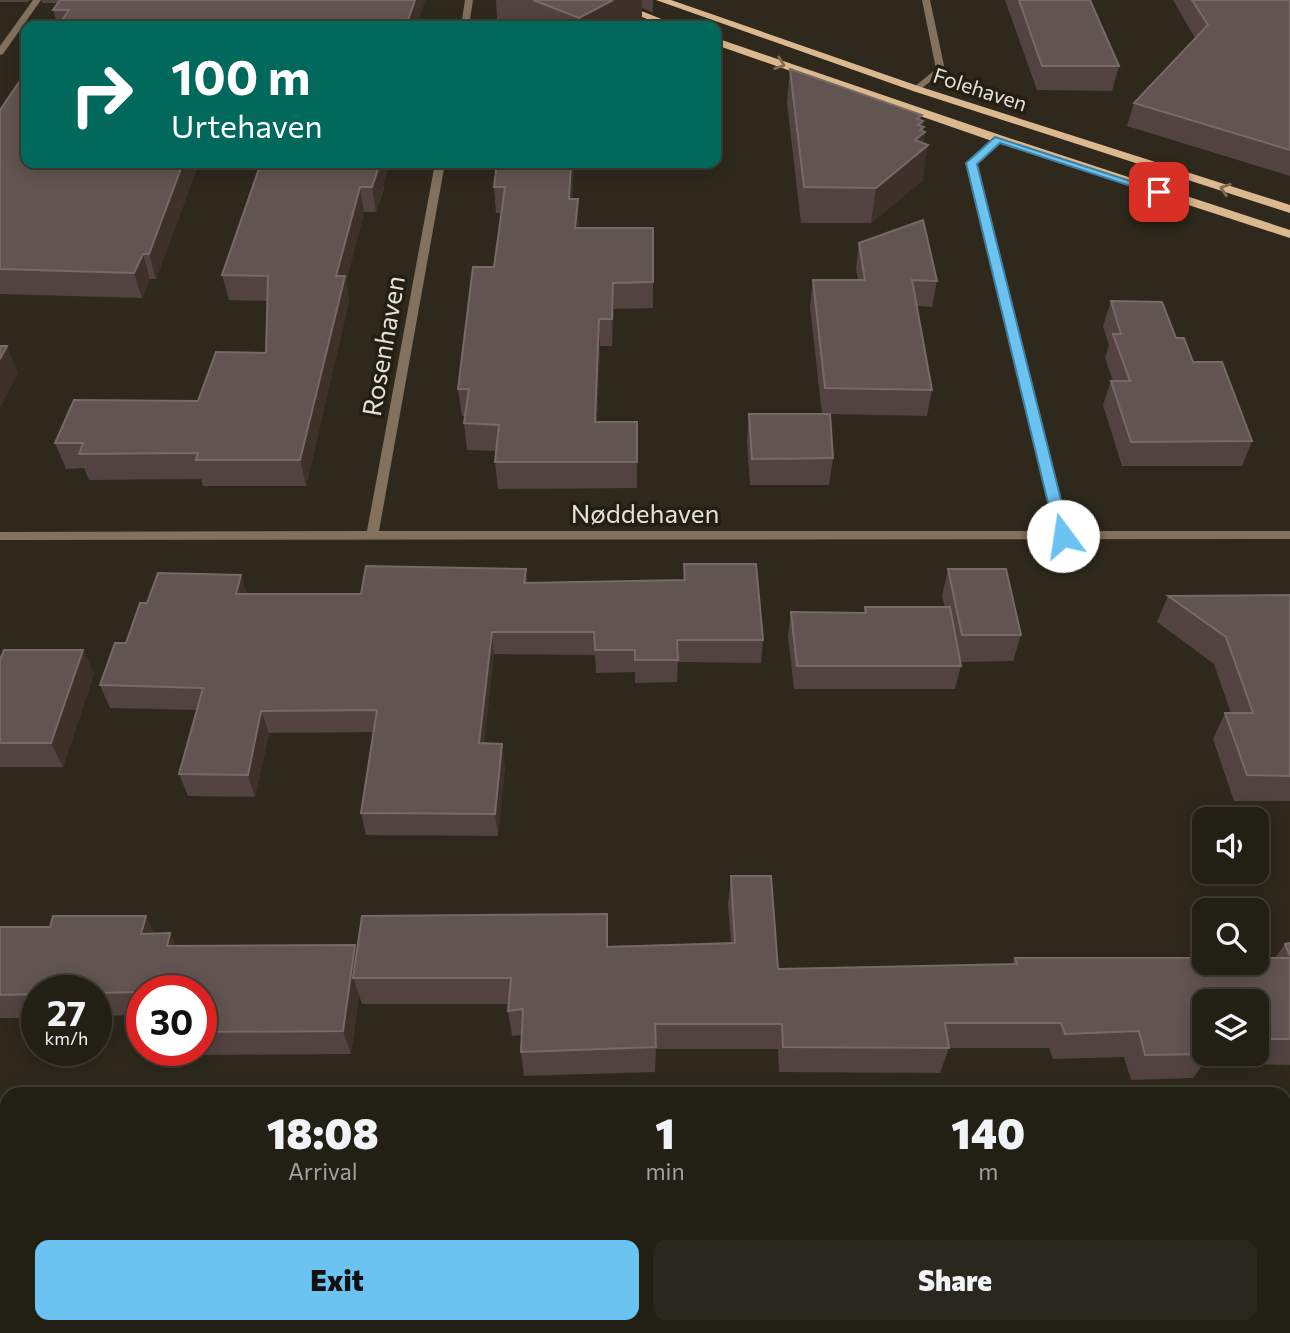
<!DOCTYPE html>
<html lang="en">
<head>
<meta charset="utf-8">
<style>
  body { margin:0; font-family:Commissioner,sans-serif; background:#2a271e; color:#f1f3f6; height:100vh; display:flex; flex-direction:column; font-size:26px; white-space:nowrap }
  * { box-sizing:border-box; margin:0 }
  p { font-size:23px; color:#a2a2a0 }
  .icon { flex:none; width:38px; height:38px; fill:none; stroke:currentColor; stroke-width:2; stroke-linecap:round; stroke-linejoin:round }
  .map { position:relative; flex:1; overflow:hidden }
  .drawer { position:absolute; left:0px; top:1087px; width:1292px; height:247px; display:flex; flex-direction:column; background:#221f15; border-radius:21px 21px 0 0; box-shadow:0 4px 18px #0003,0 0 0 2px #3f3d34 }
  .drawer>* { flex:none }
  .hud { position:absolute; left:21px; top:21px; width:700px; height:147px; border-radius:14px; box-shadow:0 4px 18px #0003,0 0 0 2px #3f3d34; background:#00695c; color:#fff; overflow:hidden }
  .tools { position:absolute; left:1192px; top:807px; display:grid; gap:14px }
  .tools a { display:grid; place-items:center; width:77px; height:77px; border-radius:14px; background:#221f15; box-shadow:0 4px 18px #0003,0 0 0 2px #3f3d34; font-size:35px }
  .speed { position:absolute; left:21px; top:975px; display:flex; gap:14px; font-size:35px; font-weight:700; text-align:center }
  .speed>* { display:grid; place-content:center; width:91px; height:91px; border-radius:50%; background:#221f15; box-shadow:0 4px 18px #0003,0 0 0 2px #3f3d34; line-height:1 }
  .speed small { font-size:18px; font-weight:400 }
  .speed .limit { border:10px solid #d22; background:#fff; color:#111 }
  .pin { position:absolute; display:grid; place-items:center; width:60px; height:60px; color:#fff; margin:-30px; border-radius:14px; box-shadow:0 4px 10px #0006 }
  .me { position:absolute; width:77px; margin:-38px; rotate:346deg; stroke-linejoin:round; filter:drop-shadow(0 0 5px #0008) }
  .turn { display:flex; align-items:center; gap:24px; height:147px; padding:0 35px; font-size:32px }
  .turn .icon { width:91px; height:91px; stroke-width:2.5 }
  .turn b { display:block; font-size:49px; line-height:60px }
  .eta { display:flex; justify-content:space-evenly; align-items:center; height:119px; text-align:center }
  .eta b { font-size:42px; font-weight:800; line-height:49px }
  .action { display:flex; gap:14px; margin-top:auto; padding:14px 35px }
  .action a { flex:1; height:80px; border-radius:14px; background:#6bc3f2; color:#111; font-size:28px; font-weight:800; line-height:80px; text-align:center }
  .action a+a { background:#2a271e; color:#f1f3f6 }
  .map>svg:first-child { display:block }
  .green { fill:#3b4016 }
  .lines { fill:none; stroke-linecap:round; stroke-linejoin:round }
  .minor { fill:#82715d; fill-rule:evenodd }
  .primary { fill:#dcb88f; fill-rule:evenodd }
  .wall { fill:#524340; fill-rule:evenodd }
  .shaded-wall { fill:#3d312a }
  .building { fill:#625450; stroke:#776a66; stroke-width:2 }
  .oneway { stroke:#806c51 }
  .route { fill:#6bc3f2; stroke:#467f9d; stroke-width:2 }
  .labels { text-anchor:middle; stroke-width:7; stroke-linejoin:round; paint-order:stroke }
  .far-street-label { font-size:21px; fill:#e6e2da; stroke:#241f13 }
  .street-label { font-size:26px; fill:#e6e2da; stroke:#241f13 }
</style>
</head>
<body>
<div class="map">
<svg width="1290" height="1333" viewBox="0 0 1290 1333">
  <rect width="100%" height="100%" fill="#2e291c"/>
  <!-- green -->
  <g class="green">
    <polygon points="1284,1211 1290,1211 1290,1314 1285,1314"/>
    <rect x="0" y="1216" width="7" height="101"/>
  </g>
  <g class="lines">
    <!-- minor -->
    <g class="minor">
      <polygon points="33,0 41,0 3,54 0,55 0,46"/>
      <polygon points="465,0 473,0 469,26 461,26"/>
      <polygon points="922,0 930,0 945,70 917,92 914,91 914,87 936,69"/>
      <polygon points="999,136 1004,139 1002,141 977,164 1068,531 1290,531 1290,539 0,540 0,532 367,531 435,163 445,163 379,531 1055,531 967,163"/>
      <rect x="1284" y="1164" width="6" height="18"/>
      <rect x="0" y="1170" width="7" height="18"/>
      <rect x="646" y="1326" width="20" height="7"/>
    </g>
    <!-- primary -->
    <g class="primary">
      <polygon points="599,0 614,0 679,26 665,26"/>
      <polygon points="656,0 671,0 921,87 1290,205 1290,213 913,91"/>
      <polygon points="716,38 1003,136 1290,230 1290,238 995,142 716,45"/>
    </g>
  </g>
  <!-- wall -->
  <g class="wall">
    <polygon points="0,0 30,0 28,2 0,2"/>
    <polygon points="42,0 425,0 417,26 58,25 53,10 58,3 42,3"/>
    <polygon points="496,0 653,0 653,13 642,8 642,20 630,26 514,26 497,19"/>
    <polygon points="1005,0 1090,0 1119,66 1112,91 1037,90"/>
    <polygon points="1173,0 1290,0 1290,176 1127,126 1134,103 1195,38"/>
    <polygon points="790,69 922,115 921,120 923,121 923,132 925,132 923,143 923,180 871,223 801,223 787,103"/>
    <polygon points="0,110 26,163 199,163 156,279 150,279 142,298 0,294"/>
    <polygon points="261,163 384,187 376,212 364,212 346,282 349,301 306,486 203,486 201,479 89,480 84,468 66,469 55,443 198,401 266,353 268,301 229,300 222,275"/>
    <polygon points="574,163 572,199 578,199 578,228 653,228 653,308 614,309 612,346 600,346 597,422 637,422 637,488 498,489 495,462 496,451 467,450 464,423 465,416 462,416 458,389 494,267 501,213 496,213 494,187"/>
    <polygon points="859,243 937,281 932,307 917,306 932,390 927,416 830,414 833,458 829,485 750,485 747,441 749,414 822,414 810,306 813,280 858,280 856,268"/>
    <polygon points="1111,301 1176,338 1252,441 1242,466 1122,466 1103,405 1111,381 1113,381 1105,358 1109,345 1103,326"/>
    <polygon points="684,564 763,640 761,663 678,662 677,682 635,683 635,672 596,673 595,655 494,654 484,743 505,766 498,836 366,835 361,813 374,732 269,733 255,797 188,796 179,774 197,710 110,708 100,685 126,643 147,603 241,575 247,594 361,594 526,569 527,583 683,581"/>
    <polygon points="948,569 1021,635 1013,661 960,662 961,666 955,689 794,689 788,636 791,612 864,613 865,607 945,607 942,596"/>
    <polygon points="1290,595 1290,801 1234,801 1213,739 1225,713 1231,713 1214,664 1157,622 1168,596"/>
    <polygon points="83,650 94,674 63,767 0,767 0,660"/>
    <path d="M731,876L778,969L1012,964L1015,958H1275L1285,944L1290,943V1065L1204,1063L1193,1078L1131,1080L1124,1057L1053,1059L1049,1048H949L940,1073L779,1072L778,1049H656L655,1072L524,1076L521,1052L522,1035L512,1036L508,1011L509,1004H362L359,995L351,1054L198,1055L195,1050H201V990H142V1015L96,1016V990H37V1018H0V927L155,933H170L176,946L355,945L357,952L731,943L728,904ZM1204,1001H1256V1054H1204Z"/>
  </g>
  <!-- shaded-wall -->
  <g class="shaded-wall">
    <polygon points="415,0 425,0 417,26 406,26"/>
    <polygon points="613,0 642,0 642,20 630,26 579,26 579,18"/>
    <polygon points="922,115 921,123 923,121 922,128 924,127 923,134 925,132 922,150 928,145 923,180 871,223 876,188 917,119"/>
    <polygon points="183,163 199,163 156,279 149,254"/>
    <polygon points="380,163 390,163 376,212 372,187"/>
    <polygon points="571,163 574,163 570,225 569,199"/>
    <polygon points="360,187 364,212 346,282 349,301 306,486 300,460 336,276"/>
    <polygon points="578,199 579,225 576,254 575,228"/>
    <polygon points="143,254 150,279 142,298 134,273"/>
    <polygon points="613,283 614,309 612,346 612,319"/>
    <polygon points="599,319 600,346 596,449 595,422"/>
    <polygon points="7,346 18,373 0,408 0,359"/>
    <polygon points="241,575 248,598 236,594"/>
    <polygon points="492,632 494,654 482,765 479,743"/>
    <polygon points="83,650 94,674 63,767 51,743"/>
    <polygon points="261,711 269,733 255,797 248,775"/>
    <polygon points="502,744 505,766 498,836 495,814"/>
    <polygon points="146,916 158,940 141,934"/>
    <polygon points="170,933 182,957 167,946"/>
    <polygon points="355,945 362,969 353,978 359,995 351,1054 343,1031"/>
  </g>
  <!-- building -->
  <g class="building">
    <polygon points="60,0 415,0 406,26 58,26 69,10 53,10"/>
    <polygon points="533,0 613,0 579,18"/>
    <polygon points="1019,0 1090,0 1119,66 1042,66"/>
    <polygon points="1192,0 1290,0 1290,150 1134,103 1208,25"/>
    <polygon points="790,69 922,115 917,119 923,121 918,125 924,127 920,130 925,132 915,140 928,145 876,188 804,187"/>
    <polygon points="26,72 26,163 183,163 149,254 143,254 134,273 0,269 0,110"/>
    <polygon points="261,163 380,163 372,187 360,187 336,276 345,276 300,460 196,460 198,453 79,454 83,443 55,443 74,400 198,401 216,352 266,353 268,276 222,275"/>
    <polygon points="497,163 571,163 569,199 578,199 575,228 653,228 653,282 613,283 612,319 599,319 595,422 637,422 637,462 495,462 499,425 464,423 469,389 458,389 473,267 494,267 505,187 494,187"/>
    <polygon points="923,220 937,281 912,280 932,390 825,388 813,280 865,280 859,243"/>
    <polygon points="1111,301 1162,302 1176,338 1184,338 1193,362 1222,362 1252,441 1131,442 1111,381 1130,381 1113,334 1121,334"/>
    <polygon points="0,346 7,346 0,359"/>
    <polygon points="749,414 830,414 833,458 752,459"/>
    <polygon points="684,564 756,564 763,640 677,640 678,660 635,660 635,650 595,650 594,632 492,632 479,743 502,744 495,814 361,813 377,710 261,711 248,775 179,774 203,688 100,685 115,643 126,643 140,603 147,603 158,573 241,575 236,594 361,594 366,566 526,569 524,583 685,580"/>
    <polygon points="948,569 1006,569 1021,635 962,635"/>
    <polygon points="1290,595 1290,776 1247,775 1225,713 1253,713 1226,637 1168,596"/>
    <polygon points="865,607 950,607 961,666 797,666 791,612 866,613"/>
    <polygon points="4,650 83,650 51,743 0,743 0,660"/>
    <polygon points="731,876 771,876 778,969 1017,964 1015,958 1204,958 1204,962 1256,962 1256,958 1290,958 1290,1039 1256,1039 1256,1001 1204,1001 1204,1054 1210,1054 1145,1055 1139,1031 1065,1034 1061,1023 945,1023 949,1048 783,1047 782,1024 655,1024 656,1047 521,1052 523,1009 508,1011 511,978 353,978 362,916 607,914 607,947 735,943"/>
    <polygon points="53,916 146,916 141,934 170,933 167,946 355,945 343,1031 201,1032 201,990 142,990 142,992 96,993 96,990 37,990 37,994 0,995 0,927 50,927"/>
    <polygon points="1290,943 1290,956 1285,944"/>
  </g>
  <!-- one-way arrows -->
  <defs><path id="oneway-chevron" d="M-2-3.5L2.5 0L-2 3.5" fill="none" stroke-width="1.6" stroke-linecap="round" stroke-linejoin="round" transform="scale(1.75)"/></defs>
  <g class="oneway">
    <use href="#oneway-chevron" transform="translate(780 64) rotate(20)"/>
    <use href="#oneway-chevron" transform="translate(1225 189) rotate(-162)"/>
  </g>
  <!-- route -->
  <polygon class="route" points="995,137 1164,192 1155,194 1000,143 977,164 1070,536 1063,541 1056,536 966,163"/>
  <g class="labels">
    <!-- far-street labels -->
    <g class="far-street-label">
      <text transform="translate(980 90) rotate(18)" y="7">Folehaven</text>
    </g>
    <!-- street labels -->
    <g class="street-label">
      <text transform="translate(384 346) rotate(-80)" y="9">Rosenhaven</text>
      <text x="645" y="523">Nøddehaven</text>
    </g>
  </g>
</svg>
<div class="tools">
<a><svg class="icon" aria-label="sound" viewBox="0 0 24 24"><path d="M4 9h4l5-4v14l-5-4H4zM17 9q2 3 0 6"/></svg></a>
<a><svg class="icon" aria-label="search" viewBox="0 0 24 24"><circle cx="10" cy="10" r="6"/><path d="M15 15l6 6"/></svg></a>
<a><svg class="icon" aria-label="layers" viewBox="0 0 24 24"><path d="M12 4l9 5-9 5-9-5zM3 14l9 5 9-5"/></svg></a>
</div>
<div class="speed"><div>27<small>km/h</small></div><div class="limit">30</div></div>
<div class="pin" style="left:1159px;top:192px;background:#d93025"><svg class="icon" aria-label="arrive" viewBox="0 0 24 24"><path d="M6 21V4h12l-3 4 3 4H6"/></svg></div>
<svg class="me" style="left:1063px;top:536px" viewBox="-20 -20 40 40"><circle r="19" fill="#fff"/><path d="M0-13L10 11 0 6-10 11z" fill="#6bc3f2"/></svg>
<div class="hud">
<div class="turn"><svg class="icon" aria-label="right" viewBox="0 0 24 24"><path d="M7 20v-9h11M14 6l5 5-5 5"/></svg><div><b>100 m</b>Urtehaven</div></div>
</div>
<section class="drawer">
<div class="eta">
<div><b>18:08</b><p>Arrival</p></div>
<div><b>1</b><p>min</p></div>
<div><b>140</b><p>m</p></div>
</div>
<div class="action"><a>Exit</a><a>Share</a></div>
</section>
</div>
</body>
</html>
